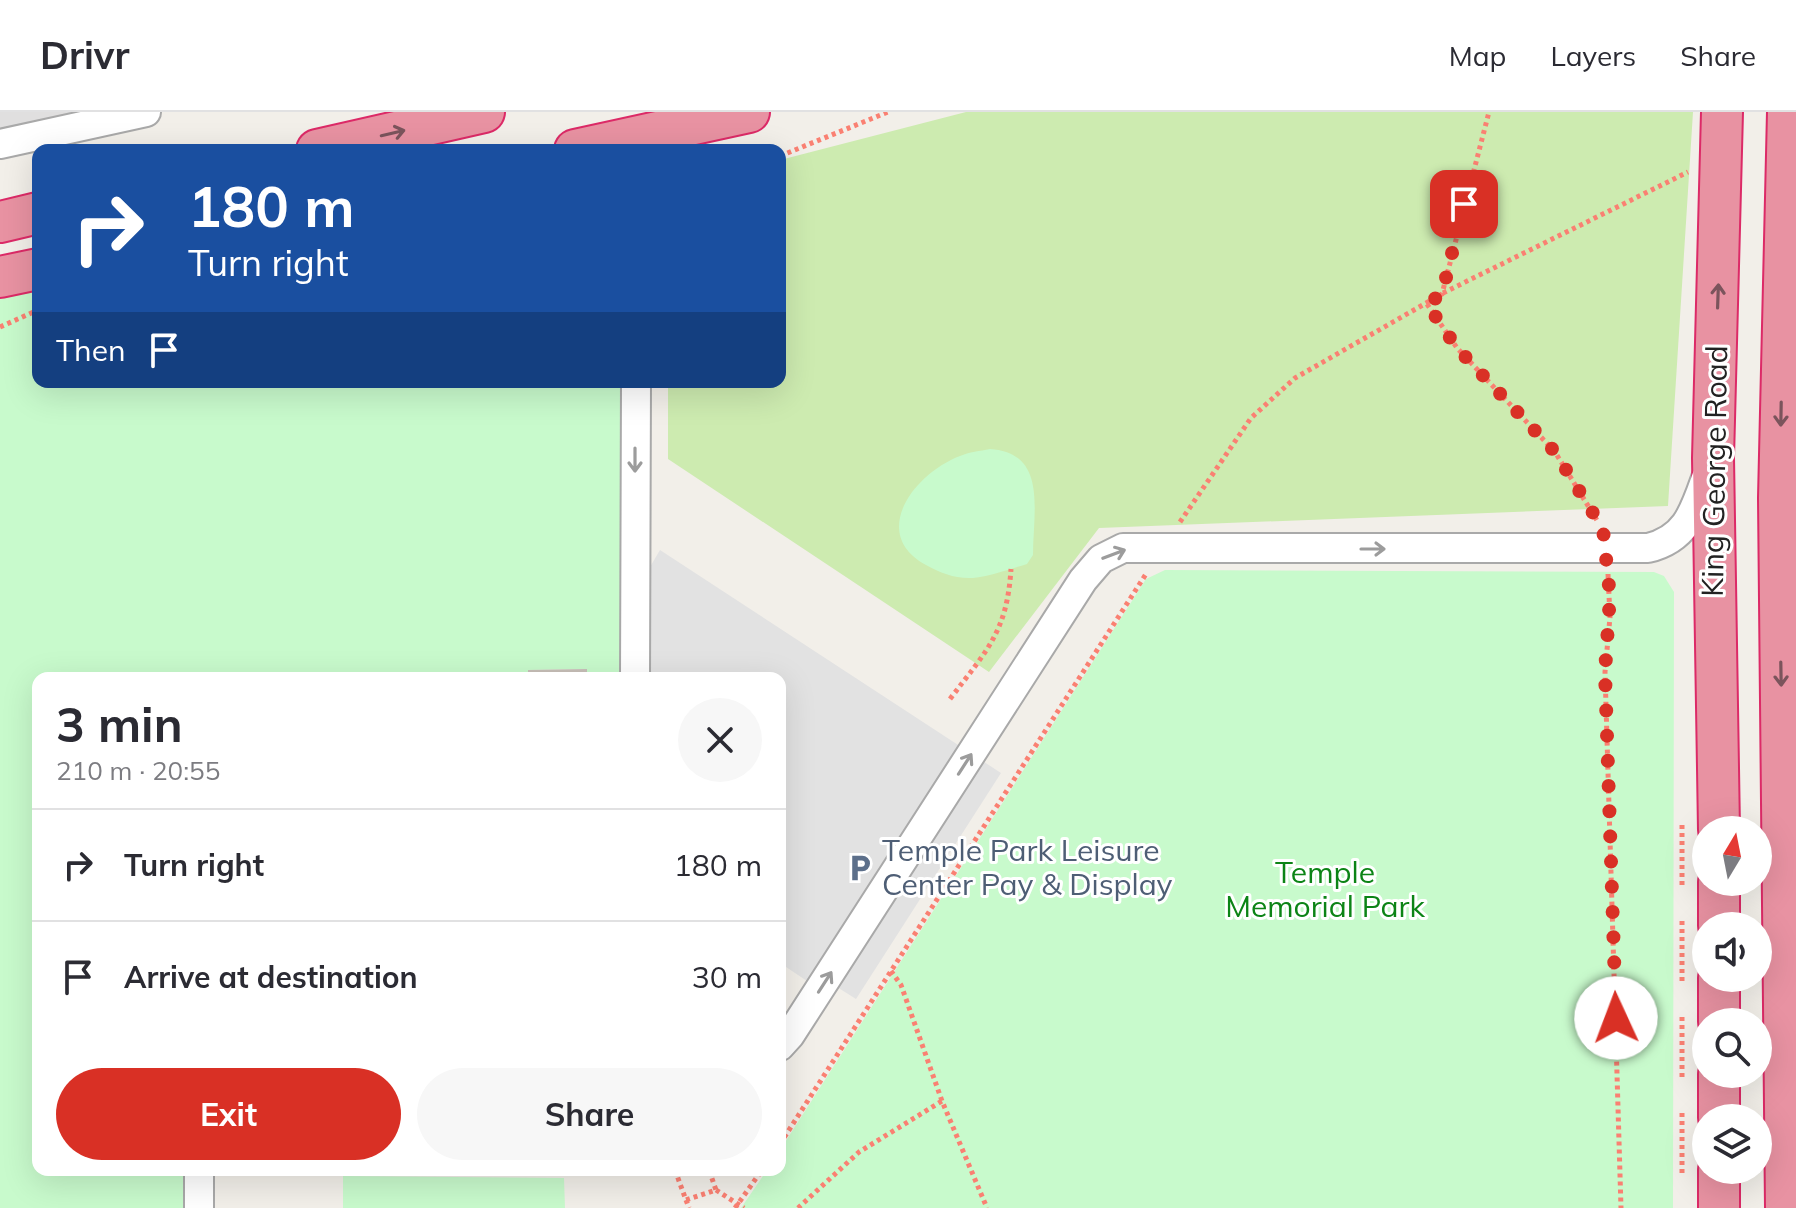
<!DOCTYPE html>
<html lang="en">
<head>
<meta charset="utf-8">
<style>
  body { margin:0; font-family:Mulish,sans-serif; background:#f7f7f7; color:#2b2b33; height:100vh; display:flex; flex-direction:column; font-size:30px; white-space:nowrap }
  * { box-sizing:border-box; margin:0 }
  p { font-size:26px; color:#7c7c81 }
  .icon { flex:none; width:44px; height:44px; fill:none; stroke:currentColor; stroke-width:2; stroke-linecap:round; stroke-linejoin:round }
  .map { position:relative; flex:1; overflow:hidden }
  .drawer { position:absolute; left:32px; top:560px; width:754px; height:504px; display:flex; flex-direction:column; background:#fff; border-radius:16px; box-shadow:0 8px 32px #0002 }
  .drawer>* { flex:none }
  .top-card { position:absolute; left:32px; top:32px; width:754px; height:244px; border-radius:16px; box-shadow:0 8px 32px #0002; background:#1a4fa0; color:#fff; overflow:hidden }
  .needle { width:52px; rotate:10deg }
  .tools { position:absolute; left:1692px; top:704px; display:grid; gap:16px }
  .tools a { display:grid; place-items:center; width:80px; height:80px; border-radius:50%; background:#fff; box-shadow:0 8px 32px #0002; font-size:40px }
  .pin { position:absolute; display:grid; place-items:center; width:68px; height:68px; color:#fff; margin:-34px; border-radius:16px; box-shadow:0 4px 12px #0006 }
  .me { position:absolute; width:88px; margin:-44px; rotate:358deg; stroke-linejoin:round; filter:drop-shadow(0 0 6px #0008) }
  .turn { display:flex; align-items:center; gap:28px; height:168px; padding:0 24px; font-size:36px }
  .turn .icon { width:104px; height:104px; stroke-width:2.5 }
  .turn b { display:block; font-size:56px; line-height:68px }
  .then { display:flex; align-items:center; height:76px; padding:0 24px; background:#0003; gap:16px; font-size:30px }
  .round { display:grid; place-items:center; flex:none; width:84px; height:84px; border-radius:42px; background:#f7f7f7 }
  .headline { display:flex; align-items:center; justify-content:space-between; height:136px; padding:0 24px }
  h1 { font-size:48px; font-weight:700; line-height:60px }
  .cta { display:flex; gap:16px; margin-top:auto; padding:16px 24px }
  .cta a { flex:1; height:92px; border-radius:48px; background:#d93025; color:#fff; font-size:32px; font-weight:700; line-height:92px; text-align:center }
  .cta a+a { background:#f7f7f7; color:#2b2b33 }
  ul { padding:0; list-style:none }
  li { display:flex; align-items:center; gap:24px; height:112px; padding:0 24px; border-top:2px solid #e1e1e2 }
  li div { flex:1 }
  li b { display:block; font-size:30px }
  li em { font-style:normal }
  header { display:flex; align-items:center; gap:48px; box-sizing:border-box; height:112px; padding:0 40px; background:#fff; border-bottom:2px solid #e1e1e2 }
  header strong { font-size:38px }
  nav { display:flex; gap:44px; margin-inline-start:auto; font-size:28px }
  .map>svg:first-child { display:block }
  .residential { fill:#e0dfdf }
  .grass { fill:#cdebb0 }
  .park { fill:#c8facc }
  .parking { fill:#e2e2e2 }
  .building { fill:#c7bfb8 }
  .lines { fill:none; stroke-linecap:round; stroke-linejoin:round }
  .minor-casing { stroke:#a9a9a9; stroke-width:32 }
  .highway-casing { stroke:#dc2a67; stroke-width:44 }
  .path { stroke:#fa8072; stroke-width:5; stroke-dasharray:4 4; stroke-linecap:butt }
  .minor { stroke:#fff; stroke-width:28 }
  .highway { stroke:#e892a2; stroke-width:40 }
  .oneway { stroke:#7b545c }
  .oneway2 { stroke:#9c9c9c }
  .route { stroke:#d93025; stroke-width:14; stroke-dasharray:0 25.2 }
  .labels { text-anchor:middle; stroke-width:6; stroke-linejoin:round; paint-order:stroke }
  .street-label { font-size:30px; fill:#222; stroke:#fff }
  .service-label { font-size:30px; fill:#4e5e75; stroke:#fff; text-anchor:start }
  .park-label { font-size:30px; fill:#0c8416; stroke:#fff }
</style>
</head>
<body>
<header>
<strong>Drivr</strong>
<nav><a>Map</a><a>Layers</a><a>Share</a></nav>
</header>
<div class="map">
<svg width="1796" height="1096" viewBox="0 0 1796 1096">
  <rect width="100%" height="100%" fill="#f2efe9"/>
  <!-- residential -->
  <polygon class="residential" points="0,0 80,0 0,18"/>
  <!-- grass -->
  <polygon class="grass" points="966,0 1693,0 1668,394 1099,416 989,560 668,347 668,270 780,270 780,48"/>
  <!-- park -->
  <g class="park">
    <polygon points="38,173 38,270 625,270 624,566 587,566 586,557 529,558 528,566 38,566 38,1058 183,1058 185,1096 0,1096 0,181"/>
    <path d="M990,337C1048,341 1033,399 1033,443L1027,452C1010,457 991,464 973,466C955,467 941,461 926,453C868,421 915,361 960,344C969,340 980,339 990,337Z"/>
    <polygon points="1165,458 1654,460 1664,464 1674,480 1673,1096 741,1096 767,1058 780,1058 780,1038 1146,467"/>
    <polygon points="343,1064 564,1066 565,1096 343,1096"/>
  </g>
  <!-- parking -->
  <polygon class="parking" points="660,438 1001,661 856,887 837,875 807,869 780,851 780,566 644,566 644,453 650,455"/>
  <!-- building -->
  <polygon class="building" points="587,557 587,566 528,566 528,558"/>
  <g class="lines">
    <defs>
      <g id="minor">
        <polyline points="0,32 146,0"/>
        <polyline points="635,566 636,270"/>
        <path d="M780,934L790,923L1083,468L1101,447L1123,436H1648C1686,427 1694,400 1706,366"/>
        <polyline points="199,1058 199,1096"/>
      </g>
      <g id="highway">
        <polyline points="317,38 484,0"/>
        <polyline points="575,38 749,0"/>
        <polyline points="0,110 38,101"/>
        <polyline points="0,165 38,157"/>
        <polyline points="1719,718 1713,346 1722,0"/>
        <polyline points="1719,770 1719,814"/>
        <polyline points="1719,866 1719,910"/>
        <polyline points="1719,962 1719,1006"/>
        <polyline points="1719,1058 1719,1096"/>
        <polyline points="1786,1096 1779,386 1788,0"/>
      </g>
    </defs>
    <!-- minor casing -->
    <use href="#minor" class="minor-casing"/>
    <!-- highway casing -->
    <use href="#highway" class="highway-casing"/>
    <!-- path -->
    <g class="path">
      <polyline points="780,44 888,0"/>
      <polyline points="1443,181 1688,60"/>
      <polyline points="1427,192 1457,236 1555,340 1598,410"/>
      <polyline points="0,215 38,198"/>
      <polyline points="1180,410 1251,306 1295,266 1442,182 1489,0"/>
      <polyline points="1608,462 1610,505 1605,560 1621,1096"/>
      <path d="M950,587C987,538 1007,520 1011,457"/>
      <polyline points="1682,713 1682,775"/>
      <polyline points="1682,809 1682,871"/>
      <polyline points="891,859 901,873 942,989"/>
      <polyline points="1682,905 1682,967"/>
      <polyline points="1682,1001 1682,1063"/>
      <polyline points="780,1032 1146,462"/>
      <polyline points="675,1058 686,1088 716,1078 709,1058"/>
      <polyline points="716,1078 744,1096"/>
      <polyline points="686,1088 689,1096"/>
      <polyline points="735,1096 762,1058"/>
      <polyline points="798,1096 859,1040 942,989 987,1096"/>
    </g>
    <!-- minor -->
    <use href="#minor" class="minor"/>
    <!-- highway -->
    <use href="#highway" class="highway"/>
  </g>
  <!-- one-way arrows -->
  <defs><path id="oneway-shaft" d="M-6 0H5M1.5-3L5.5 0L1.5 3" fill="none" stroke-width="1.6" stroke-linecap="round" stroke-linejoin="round" transform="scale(2)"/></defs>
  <g class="oneway">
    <use href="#oneway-shaft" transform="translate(393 21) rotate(-13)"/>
    <use href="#oneway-shaft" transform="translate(1718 184) rotate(-88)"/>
    <use href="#oneway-shaft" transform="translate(1781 302) rotate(91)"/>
    <use href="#oneway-shaft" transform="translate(1781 562) rotate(89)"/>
  </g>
  <g class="oneway2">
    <use href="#oneway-shaft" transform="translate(635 348) rotate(90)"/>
    <use href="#oneway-shaft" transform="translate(1373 437)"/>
    <use href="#oneway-shaft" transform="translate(1114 442) rotate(-21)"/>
    <use href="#oneway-shaft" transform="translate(965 652) rotate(-57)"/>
    <use href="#oneway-shaft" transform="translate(825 870) rotate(-57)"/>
  </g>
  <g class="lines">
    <!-- route -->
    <polyline class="route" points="1464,92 1442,182 1427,192 1457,236 1555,340 1603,417 1610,484 1605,560 1616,906"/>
  </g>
  <!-- icons -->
  <defs>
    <symbol id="parking-bare" viewBox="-9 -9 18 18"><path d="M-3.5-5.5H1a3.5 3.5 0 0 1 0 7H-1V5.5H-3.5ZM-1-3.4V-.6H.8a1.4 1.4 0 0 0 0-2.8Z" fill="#5c6f8a" stroke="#fff" stroke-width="2.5" paint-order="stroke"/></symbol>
  </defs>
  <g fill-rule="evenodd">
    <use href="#parking-bare" x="840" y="736" width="40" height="40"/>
  </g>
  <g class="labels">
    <!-- street labels -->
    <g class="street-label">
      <text transform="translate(1715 359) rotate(-89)" y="10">King George Road</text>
    </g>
    <!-- service labels -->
    <g class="service-label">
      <text x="882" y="749">Temple Park Leisure<tspan x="882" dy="34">Center Pay &amp; Display</tspan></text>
    </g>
    <!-- park labels -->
    <g class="park-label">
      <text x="1325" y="771">Temple<tspan x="1325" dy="34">Memorial Park</tspan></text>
    </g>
  </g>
</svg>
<div class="tools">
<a><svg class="needle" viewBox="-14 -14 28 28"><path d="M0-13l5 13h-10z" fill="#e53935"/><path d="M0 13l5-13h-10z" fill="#7c7c81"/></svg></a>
<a><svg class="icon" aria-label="sound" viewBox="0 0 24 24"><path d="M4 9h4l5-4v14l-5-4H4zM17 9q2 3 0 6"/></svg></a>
<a><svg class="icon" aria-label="search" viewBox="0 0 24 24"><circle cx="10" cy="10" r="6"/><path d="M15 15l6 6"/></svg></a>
<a><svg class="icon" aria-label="layers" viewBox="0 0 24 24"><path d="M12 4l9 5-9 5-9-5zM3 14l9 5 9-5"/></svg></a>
</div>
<div class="pin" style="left:1464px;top:92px;background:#d93025"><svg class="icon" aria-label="arrive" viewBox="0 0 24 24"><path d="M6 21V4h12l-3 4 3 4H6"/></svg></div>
<svg class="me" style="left:1616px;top:906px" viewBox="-20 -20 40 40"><circle r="19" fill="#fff"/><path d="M0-13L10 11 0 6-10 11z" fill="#d93025"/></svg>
<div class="top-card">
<div class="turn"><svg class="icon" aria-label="right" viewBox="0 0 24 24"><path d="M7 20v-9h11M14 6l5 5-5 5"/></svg><div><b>180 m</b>Turn right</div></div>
<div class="then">Then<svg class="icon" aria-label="arrive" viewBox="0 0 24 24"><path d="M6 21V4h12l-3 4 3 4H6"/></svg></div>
</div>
<section class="drawer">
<div class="headline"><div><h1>3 min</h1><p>210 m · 20:55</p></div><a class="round"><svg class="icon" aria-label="close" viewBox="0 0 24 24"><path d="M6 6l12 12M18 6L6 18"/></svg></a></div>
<ul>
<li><svg class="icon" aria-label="right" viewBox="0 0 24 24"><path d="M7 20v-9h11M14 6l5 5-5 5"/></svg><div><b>Turn right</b></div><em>180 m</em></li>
<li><svg class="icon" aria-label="arrive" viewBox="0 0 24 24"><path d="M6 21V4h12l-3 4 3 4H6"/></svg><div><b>Arrive at destination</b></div><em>30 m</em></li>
</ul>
<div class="cta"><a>Exit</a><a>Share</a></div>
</section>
</div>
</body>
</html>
